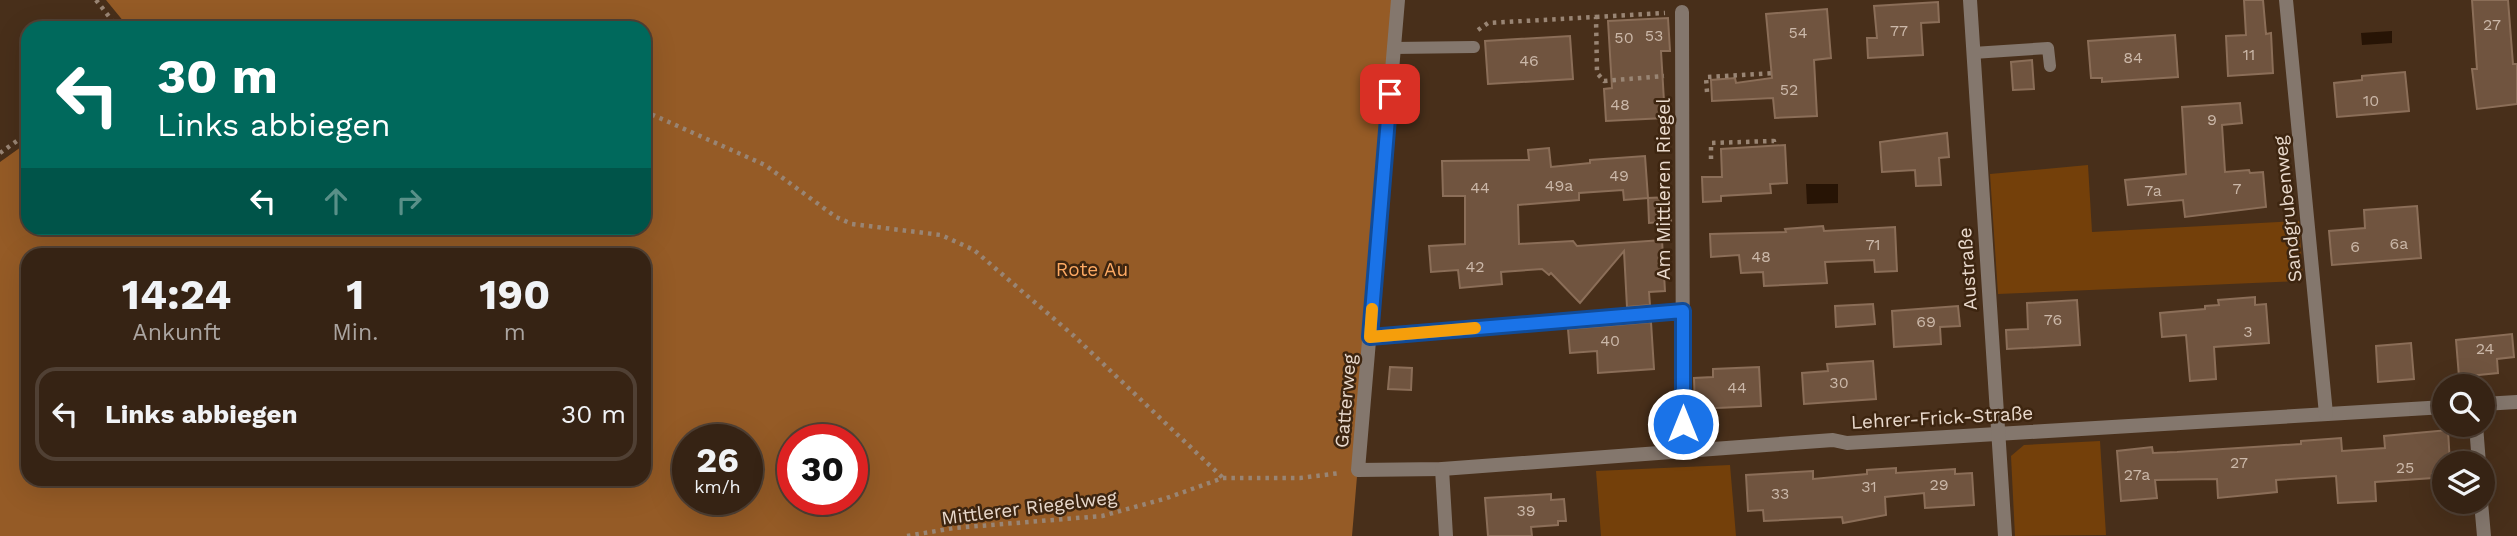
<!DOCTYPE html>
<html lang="de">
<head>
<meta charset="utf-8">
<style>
  body { margin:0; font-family:"Work Sans",sans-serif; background:#3d2b1d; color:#f1f3f6; height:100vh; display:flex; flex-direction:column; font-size:26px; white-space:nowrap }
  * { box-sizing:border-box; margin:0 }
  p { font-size:23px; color:#aaa4a0 }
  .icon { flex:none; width:38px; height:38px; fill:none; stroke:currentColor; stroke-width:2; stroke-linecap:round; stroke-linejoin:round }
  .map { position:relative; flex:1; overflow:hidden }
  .drawer { position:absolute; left:21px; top:248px; width:630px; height:238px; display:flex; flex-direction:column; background:#362314; border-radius:21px; box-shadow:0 7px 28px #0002,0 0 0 2px #504034 }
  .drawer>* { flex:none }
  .guide { position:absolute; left:21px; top:21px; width:630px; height:214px; border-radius:21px; box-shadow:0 7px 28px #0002,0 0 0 2px #504034; background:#00695c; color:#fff; overflow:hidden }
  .buttons { position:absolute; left:2432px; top:374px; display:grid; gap:14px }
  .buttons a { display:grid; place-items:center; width:63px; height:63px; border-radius:50%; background:#362314; box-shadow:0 7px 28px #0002,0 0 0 2px #504034; font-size:35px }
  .speed { position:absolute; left:672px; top:424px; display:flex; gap:14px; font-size:35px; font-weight:700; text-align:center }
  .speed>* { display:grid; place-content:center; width:91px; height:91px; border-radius:50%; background:#362314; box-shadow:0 7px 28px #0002,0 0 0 2px #504034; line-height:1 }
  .speed small { font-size:18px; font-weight:400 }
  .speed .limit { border:10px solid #d22; background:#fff; color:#111 }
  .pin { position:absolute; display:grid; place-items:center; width:60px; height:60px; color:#fff; margin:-30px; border-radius:14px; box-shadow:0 4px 10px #0006 }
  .me { position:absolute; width:77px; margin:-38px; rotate:0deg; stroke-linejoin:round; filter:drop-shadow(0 0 5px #0008) }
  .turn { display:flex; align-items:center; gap:24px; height:147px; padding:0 21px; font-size:32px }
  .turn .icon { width:91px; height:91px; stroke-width:2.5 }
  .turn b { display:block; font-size:49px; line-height:60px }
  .lanes { display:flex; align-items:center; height:66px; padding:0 21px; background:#0003; justify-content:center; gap:35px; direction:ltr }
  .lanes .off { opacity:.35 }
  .eta { display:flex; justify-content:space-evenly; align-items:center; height:119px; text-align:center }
  .eta b { font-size:42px; font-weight:700; line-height:49px }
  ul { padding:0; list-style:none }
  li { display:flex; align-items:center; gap:21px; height:94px; margin:0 14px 10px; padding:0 7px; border:4px solid #504034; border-radius:21px }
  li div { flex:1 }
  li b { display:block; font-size:26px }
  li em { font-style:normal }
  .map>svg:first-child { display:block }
  .green { fill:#74400a }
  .forest { fill:#955b26; fill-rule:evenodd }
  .water { fill:#271405 }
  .building { fill:#70543f; stroke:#8b6e58; stroke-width:2 }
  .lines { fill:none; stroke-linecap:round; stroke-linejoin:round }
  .path { stroke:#998574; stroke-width:4.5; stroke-dasharray:3.5 5; stroke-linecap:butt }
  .lane { stroke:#84776d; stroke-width:12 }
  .street { stroke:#84776d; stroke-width:14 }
  .route-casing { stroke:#114b97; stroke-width:18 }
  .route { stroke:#1a73e8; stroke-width:12 }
  .slow { stroke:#f59e0b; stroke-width:12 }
  .labels { text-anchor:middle; stroke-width:5; stroke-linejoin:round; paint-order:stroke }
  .number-label { font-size:16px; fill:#cbb8a9 }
  .street-label { font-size:19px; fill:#e9d9cc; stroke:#3d2510 }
  .park-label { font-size:19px; fill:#feaa63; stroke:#3d2510 }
</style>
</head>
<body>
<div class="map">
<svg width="2517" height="536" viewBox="0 0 2517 536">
  <rect width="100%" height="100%" fill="#482f1a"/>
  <!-- green -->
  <g class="green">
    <polygon points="2088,165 2092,232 2299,221 2303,278 2298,281 1998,294 1990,174"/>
    <polygon points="2100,441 2106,535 2015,536 2011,456 2024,445"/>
    <polygon points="1730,465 1736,536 1601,536 1596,471"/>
  </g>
  <!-- forest -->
  <path class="forest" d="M106,0H1397L1352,536H0V162L28,142V228H644V28H129ZM28,256H644V480H28ZM688,439H747V499H688ZM793,439H852V499H793Z"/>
  <!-- water -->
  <g class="water">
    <polygon points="2392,31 2392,43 2362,45 2361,33"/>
    <polygon points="1806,184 1838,184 1838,203 1807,204"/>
  </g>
  <!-- building -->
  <g class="building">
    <polygon points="2244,0 2263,0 2266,34 2271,33 2273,73 2228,76 2226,36 2246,35"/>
    <polygon points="2472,0 2508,0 2513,64 2517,64 2517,104 2477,109 2472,69 2477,69"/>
    <polygon points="1938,2 1939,22 1921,23 1923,55 1868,58 1867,38 1877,38 1874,6"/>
    <polygon points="1827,9 1831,58 1814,60 1817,116 1775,118 1773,98 1712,101 1711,80 1735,78 1736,83 1772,78 1766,14"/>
    <polygon points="1668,18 1670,51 1661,51 1665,118 1606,121 1604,89 1612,88 1608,21"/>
    <polygon points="2175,35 2178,77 2102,82 2102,78 2091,78 2088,41"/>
    <polygon points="1570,36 1573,79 1488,84 1485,41"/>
    <polygon points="2032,60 2034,89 2013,90 2011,62"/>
    <polygon points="2405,72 2409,111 2337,117 2334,83 2362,80 2362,76"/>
    <polygon points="2240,103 2242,123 2222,125 2225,172 2249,170 2250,173 2263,172 2266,207 2185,217 2183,200 2128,205 2125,180 2186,174 2182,107"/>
    <polygon points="1947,133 1949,157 1939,158 1941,185 1916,186 1915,170 1882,172 1880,142"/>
    <polygon points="1785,145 1787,183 1770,184 1771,193 1721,196 1721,201 1703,202 1702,177 1722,177 1721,149"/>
    <polygon points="1549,148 1551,167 1590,163 1590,160 1645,156 1648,198 1624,200 1623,190 1579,193 1579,200 1518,205 1519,244 1573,241 1577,246 1662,240 1665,291 1649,292 1650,305 1627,307 1624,251 1580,303 1551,273 1549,275 1542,269 1501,272 1502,284 1460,288 1458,270 1431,272 1429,246 1465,244 1465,196 1443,196 1442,161 1529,160 1528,150"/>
    <polygon points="1669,197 1671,221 1649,223 1648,198"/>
    <polygon points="2417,206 2421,258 2332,265 2329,231 2365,228 2364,210"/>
    <polygon points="1823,226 1824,231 1895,227 1897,271 1875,272 1874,260 1825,262 1827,283 1764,286 1763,272 1741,273 1739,255 1711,257 1710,234 1786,232 1785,229"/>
    <polygon points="2255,297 2255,305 2266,304 2269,343 2214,347 2216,379 2190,381 2186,335 2162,337 2160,313 2205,309 2205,306 2219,305 2218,300"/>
    <polygon points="2077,300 2080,345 2007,349 2006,330 2028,329 2027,303"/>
    <polygon points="1873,304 1875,324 1836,327 1835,306"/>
    <polygon points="1958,306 1960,326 1940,327 1941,344 1894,347 1892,311"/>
    <polygon points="1651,322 1654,369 1598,373 1597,351 1570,353 1568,329"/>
    <polygon points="2512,334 2514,357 2497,359 2498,373 2459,377 2456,340"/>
    <polygon points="2411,343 2414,379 2378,382 2376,346"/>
    <polygon points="1873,361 1876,399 1804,404 1802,373 1828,371 1827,364"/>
    <polygon points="1390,367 1412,368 1411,390 1388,389"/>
    <polygon points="1759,367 1761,406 1695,409 1694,378 1713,377 1713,369"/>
    <polygon points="2448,430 2450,464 2445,464 2445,473 2432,474 2433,478 2375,482 2376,501 2338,503 2336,476 2276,480 2277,492 2218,498 2217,479 2155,480 2157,498 2121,501 2117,451 2152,447 2153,453 2177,452 2301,444 2301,441 2341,438 2342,451 2385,448 2384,436"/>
    <polygon points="1896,468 1896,473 1955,469 1955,474 1972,473 1974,505 1925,508 1924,493 1885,497 1886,515 1843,523 1842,517 1764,521 1763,510 1748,511 1746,475 1813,471 1813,479 1867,474 1867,470"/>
    <polygon points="1551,494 1551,500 1564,499 1566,521 1558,521 1558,525 1531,527 1532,536 1488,536 1485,498"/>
  </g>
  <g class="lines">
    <!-- path -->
    <g class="path">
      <polyline points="96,0 118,28"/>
      <polyline points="1596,17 1665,13"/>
      <polyline points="1478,30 1488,23 1596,17 1597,73 1604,81 1664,76"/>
      <polyline points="1707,92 1706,77 1774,73"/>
      <polyline points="644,111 765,165 836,217 852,224 941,235 974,250 1074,336 1223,478"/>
      <polyline points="0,153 28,133"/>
      <polyline points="1711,159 1711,143 1774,141 1774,146"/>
      <polyline points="907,536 954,528 1102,516 1164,499 1223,478 1300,478 1340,473"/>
    </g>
    <!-- lane -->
    <g class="lane">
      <polyline points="1393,48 1474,47"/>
      <polyline points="1973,53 2048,48 2050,66"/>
      <polyline points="1369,337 1683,311"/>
    </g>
    <!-- street -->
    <g class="street">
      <polyline points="1398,0 1358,470 1442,469 1833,440 1847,443 2445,407"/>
      <polyline points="1970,0 2005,536"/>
      <polyline points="2286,0 2326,414"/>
      <polyline points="1682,12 1683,451"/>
      <polyline points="2483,404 2517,402"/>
      <polyline points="2476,425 2479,464"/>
      <polyline points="1442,469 1446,536"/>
      <polyline points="2481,502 2484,536"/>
    </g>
  </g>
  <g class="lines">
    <defs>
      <polyline id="route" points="1390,94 1370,337 1683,311 1683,424"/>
    </defs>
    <!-- route casing -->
    <use href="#route" class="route-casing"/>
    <!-- route -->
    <use href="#route" class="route"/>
    <!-- slow -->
    <polyline class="slow" points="1372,309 1370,337 1475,328"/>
  </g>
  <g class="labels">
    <!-- number labels -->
    <g class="number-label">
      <text x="2492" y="30">27</text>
      <text x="1899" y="36">77</text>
      <text x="1798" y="38">54</text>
      <text x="1654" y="41">53</text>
      <text x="1624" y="43">50</text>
      <text x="2249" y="60">11</text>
      <text x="2133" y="63">84</text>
      <text x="1529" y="66">46</text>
      <text x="1789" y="95">52</text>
      <text x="2371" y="106">10</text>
      <text x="1620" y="110">48</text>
      <text x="2212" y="125">9</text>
      <text x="1619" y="181">49</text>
      <text x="1559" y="191">49a</text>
      <text x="1480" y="193">44</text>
      <text x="2237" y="194">7</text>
      <text x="2153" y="196">7a</text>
      <text x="2399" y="249">6a</text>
      <text x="1873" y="250">71</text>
      <text x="2355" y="252">6</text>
      <text x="1761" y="262">48</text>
      <text x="1475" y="272">42</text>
      <text x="2053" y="325">76</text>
      <text x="1926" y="327">69</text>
      <text x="2248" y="337">3</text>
      <text x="1610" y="346">40</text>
      <text x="2485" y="354">24</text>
      <text x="1839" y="388">30</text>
      <text x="1737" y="393">44</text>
      <text x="2239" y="468">27</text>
      <text x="2405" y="473">25</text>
      <text x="2137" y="480">27a</text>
      <text x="1939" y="490">29</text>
      <text x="1869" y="492">31</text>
      <text x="1780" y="499">33</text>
      <text x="1526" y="516">39</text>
    </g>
    <!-- street labels -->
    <g class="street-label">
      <text transform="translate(1663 189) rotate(-90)" y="7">Am Mittleren Riegel</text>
      <text transform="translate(2287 209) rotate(-96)" y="7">Sandgrubenweg</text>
      <text transform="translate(1967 269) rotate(-94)" y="7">Austraße</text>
      <text transform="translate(1345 401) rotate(-85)" y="7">Gatterweg</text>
      <text transform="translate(1942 417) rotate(-3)" y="7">Lehrer-Frick-Straße</text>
      <text transform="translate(1029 507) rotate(-7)" y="7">Mittlerer Riegelweg</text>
    </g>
    <!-- park labels -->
    <g class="park-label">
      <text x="1092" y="276">Rote Au</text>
    </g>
  </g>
</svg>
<div class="buttons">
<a><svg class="icon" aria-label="search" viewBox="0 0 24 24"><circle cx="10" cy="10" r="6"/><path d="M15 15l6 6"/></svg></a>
<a><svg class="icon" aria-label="layers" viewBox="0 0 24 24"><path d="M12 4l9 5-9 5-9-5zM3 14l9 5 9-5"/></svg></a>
</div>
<div class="speed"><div>26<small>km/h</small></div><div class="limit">30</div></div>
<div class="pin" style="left:1390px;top:94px;background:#d93025"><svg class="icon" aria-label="arrive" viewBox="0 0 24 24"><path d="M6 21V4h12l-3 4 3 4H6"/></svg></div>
<svg class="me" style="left:1683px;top:424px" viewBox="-20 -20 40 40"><circle r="17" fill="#1a73e8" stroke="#fff" stroke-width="3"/><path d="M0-11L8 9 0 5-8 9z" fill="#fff"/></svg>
<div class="guide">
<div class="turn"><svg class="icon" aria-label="left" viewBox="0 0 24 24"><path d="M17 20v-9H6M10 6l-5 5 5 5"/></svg><div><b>30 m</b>Links abbiegen</div></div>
<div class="lanes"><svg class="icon" aria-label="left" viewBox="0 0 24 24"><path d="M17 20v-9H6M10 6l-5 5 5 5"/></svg><svg class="icon off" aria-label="ahead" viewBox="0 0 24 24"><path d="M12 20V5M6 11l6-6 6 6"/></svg><svg class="icon off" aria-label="right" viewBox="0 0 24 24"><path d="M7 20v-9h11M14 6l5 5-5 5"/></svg></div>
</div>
<section class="drawer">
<div class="eta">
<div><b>14:24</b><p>Ankunft</p></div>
<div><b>1</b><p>Min.</p></div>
<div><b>190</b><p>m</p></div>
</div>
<ul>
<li><svg class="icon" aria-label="left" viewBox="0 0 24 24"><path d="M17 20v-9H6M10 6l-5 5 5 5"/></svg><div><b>Links abbiegen</b></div><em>30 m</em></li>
</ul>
</section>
</div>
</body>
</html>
